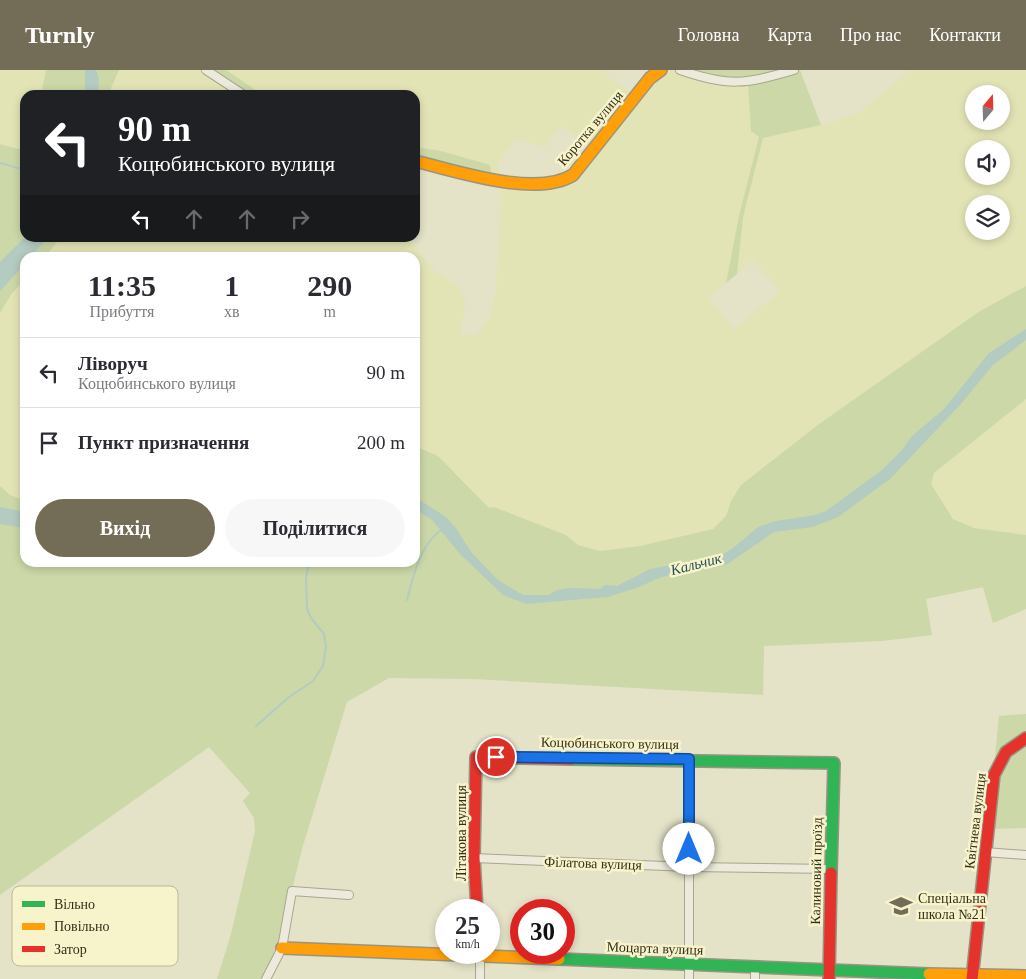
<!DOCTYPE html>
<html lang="uk">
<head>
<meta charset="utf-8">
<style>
  body { margin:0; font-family:"Times New Roman",serif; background:#f7f7f7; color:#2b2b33; height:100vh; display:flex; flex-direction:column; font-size:19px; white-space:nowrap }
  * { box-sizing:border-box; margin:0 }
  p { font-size:16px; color:#7c7c81 }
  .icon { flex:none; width:28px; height:28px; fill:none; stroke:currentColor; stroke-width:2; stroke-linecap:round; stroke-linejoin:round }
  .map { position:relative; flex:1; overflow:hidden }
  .sheet { position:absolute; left:20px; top:182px; width:400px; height:315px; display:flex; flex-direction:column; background:#fff; border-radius:15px; box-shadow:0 2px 8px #0003 }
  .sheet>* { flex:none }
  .guide { position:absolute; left:20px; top:20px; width:400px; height:152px; border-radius:15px; box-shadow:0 2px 8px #0003; background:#202124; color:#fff; overflow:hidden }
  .needle { width:32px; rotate:19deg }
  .fabs { position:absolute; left:965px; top:15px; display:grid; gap:10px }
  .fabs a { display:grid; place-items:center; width:45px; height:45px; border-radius:50%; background:#fff; box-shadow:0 2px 8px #0003; font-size:25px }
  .speed { position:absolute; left:435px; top:829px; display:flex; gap:10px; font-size:25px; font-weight:700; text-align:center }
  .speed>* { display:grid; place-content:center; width:65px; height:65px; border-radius:50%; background:#fff; box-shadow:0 2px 8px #0003; line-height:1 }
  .speed small { font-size:12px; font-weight:400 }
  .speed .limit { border:8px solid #d22; background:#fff; color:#111 }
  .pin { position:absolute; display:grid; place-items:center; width:42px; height:42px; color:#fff; margin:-21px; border:2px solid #fff; border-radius:50%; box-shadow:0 1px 5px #0007 }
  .me { position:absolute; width:55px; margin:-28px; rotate:0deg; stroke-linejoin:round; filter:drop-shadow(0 0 4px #0008) }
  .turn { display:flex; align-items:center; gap:18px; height:105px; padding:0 15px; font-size:22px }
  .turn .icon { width:65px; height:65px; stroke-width:2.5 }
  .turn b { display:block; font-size:35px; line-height:42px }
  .lanes { display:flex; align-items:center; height:48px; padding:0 15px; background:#0003; justify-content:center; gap:25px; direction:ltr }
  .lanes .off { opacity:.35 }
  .eta { display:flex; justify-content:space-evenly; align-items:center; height:85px; text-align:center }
  .eta b { font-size:30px; font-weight:600; line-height:35px }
  .cta { display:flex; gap:10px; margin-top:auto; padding:10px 15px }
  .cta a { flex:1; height:58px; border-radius:30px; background:#736d57; color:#fff; font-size:20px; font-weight:600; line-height:58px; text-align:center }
  .cta a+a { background:#f7f7f7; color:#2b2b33 }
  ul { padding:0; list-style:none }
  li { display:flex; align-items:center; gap:15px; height:70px; padding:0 15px; border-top:1px solid #e1e1e2 }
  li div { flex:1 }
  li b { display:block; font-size:19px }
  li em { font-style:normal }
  header { display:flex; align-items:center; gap:30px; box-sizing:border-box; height:70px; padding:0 25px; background:#736d57; color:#fff }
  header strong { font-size:24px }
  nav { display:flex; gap:28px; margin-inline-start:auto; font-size:18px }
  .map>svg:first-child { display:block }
  .farmland { fill:#e3e4b6; fill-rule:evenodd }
  .green { fill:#ccd8a8 }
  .water { fill:#b4cbc1 }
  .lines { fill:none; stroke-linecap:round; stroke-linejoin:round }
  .stream { stroke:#b4cbc1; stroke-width:2 }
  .street-casing { stroke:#a8a591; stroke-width:10 }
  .fast-casing { stroke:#989481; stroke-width:14 }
  .slow-casing { stroke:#989481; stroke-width:14 }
  .jam-casing { stroke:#989481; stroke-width:14 }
  .street { stroke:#eceada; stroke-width:8 }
  .fast { stroke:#30b455; stroke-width:11 }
  .slow { stroke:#ff9f0a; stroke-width:11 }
  .jam { stroke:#e5322d; stroke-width:11 }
  .route-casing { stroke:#114b97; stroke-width:12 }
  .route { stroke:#1a73e8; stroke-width:9 }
  .labels { text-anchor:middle; stroke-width:5; stroke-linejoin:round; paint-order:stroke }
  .street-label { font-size:14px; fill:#362e1a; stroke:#f7f4cb }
  .poi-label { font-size:14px; fill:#362e1a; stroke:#f7f4cb; text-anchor:start }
  .water-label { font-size:15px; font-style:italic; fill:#285057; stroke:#f7f4cb }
  .key { fill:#f7f4cb; stroke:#bdb996; stroke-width:1 }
  .key-label { font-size:14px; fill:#362e1a }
</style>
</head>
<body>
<header>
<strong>Turnly</strong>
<nav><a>Головна</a><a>Карта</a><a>Про нас</a><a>Контакти</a></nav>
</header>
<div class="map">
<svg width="1026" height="909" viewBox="0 0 1026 909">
  <rect width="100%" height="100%" fill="#e4e2c7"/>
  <!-- farmland -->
  <g class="farmland">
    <polygon points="0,0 46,0 41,25 25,25 25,81 0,74"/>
    <path d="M119,0H605L606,5L636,26L661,0H680L748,12L751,61L759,67L739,146L726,213L708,228L735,259L780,221L753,190L737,204L743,147L763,68L821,55L858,43L911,0H1026V216L980,241L819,354L741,415L731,431L726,446L713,459L640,476L600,481L578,475L566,465L494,437L489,438L438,386L415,376V188H45L60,168H407L434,200L458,215L465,228V240L461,256L462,264L476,266L489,248L496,220L501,113L415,91V25H108ZM974,24H1001V51H974ZM561,56L592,80L562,112H501L498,92L516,69L545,77ZM974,79H1001V106H974ZM974,134H1001V161H974Z"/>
    <polygon points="25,209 25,431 10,425 0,416 0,243 12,223"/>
    <polygon points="1026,329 1026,465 974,458 953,449 931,414 934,403"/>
  </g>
  <!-- green -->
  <g class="green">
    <polygon points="46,0 119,0 108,25 41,25"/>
    <polygon points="206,0 226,0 263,25 244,25"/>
    <polygon points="680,0 800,0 821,55 763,68 743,147 737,204 726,213 739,146 759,67 751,61 748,13"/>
    <polygon points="0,74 25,81 25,168 60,168 45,187 25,188 25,209 12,223 0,243"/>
    <polygon points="415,77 441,81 490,95 492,106 445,95 415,85"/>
    <polygon points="1026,216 1026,329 934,403 931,414 953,449 974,458 1026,465 1026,539 993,553 983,517 926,529 932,565 882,571 764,576 763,625 474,609 389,608 347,632 302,779 286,844 282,878 266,909 217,909 231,864 255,761 254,748 243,731 250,723 209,677 0,825 0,416 10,425 25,431 25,492 415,492 415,376 438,386 489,438 494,437 566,465 578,475 600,481 640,476 713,459 726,446 731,431 741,415 819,354 980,241"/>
    <polygon points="1026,644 1026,758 988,759 999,646"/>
  </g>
  <!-- water -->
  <g class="water">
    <polygon points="85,0 96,0 99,9 98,25 85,25"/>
    <polygon points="25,167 47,168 31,187 25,188 25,194 0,221 0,192"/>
    <polygon points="1026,259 1026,270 993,295 960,335 890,409 838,447 813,457 774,462 726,495 661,507 639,517 608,527 526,534 503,525 461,485 432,450 415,439 415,427 446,447 455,457 472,483 498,510 523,525 549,525 557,520 571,518 600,519 605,515 617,516 650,499 720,486 733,478 758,457 776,451 815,445 826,441 882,400 902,380 912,366 944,339 989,283"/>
    <polygon points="0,437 25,442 25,458 0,454"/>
  </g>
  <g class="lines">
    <!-- stream -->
    <g class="stream">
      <polyline points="0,93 25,100"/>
      <path d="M407,530C413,506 421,472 443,459"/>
      <polyline points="256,656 289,627 313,611 323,596 326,577 324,564 311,548 307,539 306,508 309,492"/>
    </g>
    <defs>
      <g id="street">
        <polyline points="206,0 244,25"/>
        <path d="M680,0C729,17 745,14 794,0"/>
        <polyline points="689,689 689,909"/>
        <polyline points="985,782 1026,785"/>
        <polyline points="474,788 689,797 831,799"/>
        <polyline points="480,884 480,909"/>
        <polyline points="266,909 282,878 292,821 349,825"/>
        <polyline points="755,909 755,897"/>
      </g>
      <g id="fast">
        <polyline points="571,689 834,693 831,803"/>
        <polyline points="559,889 929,904"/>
      </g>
      <g id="slow">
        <path d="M415,91C456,101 536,128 573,105L650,8L661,0"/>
        <polyline points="282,878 559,889"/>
        <polyline points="929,904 1026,906"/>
      </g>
      <g id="jam">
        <polyline points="477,840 474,788 476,687 571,689"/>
        <polyline points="829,909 831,803"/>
        <polyline points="972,909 994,705 1006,682 1026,668"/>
      </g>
    </defs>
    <!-- street casing -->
    <use href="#street" class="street-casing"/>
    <!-- fast casing -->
    <use href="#fast" class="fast-casing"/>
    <!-- slow casing -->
    <use href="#slow" class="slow-casing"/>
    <!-- jam casing -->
    <use href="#jam" class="jam-casing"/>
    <!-- street -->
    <use href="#street" class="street"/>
    <!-- fast -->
    <use href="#fast" class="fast"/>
    <!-- slow -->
    <use href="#slow" class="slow"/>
    <!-- jam -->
    <use href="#jam" class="jam"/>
  </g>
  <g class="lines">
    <defs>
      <polyline id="route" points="496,687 689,689 689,779"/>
    </defs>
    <!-- route casing -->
    <use href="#route" class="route-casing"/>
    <!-- route -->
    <use href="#route" class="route"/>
  </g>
  <!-- icons -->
  <defs>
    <symbol id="school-bare" viewBox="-9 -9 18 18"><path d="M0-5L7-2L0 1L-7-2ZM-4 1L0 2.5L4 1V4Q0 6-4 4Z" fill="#736d57" stroke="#f7f4cb" stroke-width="2.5" paint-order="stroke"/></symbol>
  </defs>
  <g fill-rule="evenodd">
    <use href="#school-bare" x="885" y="820" width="32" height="32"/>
  </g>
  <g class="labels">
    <!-- street labels -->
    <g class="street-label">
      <text transform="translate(590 58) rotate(-50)" y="5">Коротка вулиця</text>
      <text transform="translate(610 673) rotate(1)" y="5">Коцюбинського вулиця</text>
      <text transform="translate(975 751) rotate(-83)" y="5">Квітнева вулиця</text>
      <text transform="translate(461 763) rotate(-90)" y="5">Літакова вулиця</text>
      <text transform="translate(593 793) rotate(2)" y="5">Філатова вулиця</text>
      <text transform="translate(816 801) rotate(-89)" y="5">Калиновий проїзд</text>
      <text transform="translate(655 878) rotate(2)" y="5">Моцарта вулиця</text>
    </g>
    <!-- poi labels -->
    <g class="poi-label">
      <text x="918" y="833">Спеціальна<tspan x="918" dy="16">школа №21</tspan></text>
    </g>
    <!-- water labels -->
    <g class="water-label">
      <text transform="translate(696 494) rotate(-14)" y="5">Кальчик</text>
    </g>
  </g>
  <!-- legend -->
  <rect x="12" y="816" width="166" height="80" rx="8" class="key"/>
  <rect x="22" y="831" width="23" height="6" fill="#30b455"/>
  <rect x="22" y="853" width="23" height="7" fill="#ff9f0a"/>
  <rect x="22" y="876" width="23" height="6" fill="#e5322d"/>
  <g class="key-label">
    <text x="54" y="839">Вільно</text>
    <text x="54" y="861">Повільно</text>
    <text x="54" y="884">Затор</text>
  </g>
</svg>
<div class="fabs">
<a><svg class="needle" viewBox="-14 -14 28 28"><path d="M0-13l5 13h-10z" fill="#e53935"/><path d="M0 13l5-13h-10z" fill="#7c7c81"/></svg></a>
<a><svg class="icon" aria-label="sound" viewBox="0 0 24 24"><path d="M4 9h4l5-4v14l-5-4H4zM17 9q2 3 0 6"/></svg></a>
<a><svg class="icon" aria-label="layers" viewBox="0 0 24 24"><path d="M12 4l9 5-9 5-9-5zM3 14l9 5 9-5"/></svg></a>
</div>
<div class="speed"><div>25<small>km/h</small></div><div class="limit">30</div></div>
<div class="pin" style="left:496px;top:687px;background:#d93025"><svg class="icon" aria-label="arrive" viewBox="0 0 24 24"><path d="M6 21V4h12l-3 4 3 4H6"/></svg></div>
<svg class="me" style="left:689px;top:779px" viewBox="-20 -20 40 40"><circle r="19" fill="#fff"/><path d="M0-13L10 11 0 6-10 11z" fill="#1a73e8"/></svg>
<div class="guide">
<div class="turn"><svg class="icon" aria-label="left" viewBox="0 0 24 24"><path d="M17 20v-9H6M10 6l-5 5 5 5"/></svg><div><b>90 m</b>Коцюбинського вулиця</div></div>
<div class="lanes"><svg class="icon" aria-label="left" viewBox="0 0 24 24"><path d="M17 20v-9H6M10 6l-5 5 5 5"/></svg><svg class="icon off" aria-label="ahead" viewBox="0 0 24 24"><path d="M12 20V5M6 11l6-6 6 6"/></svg><svg class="icon off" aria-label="ahead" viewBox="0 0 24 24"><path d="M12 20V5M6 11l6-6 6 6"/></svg><svg class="icon off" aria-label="right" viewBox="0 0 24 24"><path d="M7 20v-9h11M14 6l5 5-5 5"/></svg></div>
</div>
<section class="sheet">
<div class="eta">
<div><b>11:35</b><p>Прибуття</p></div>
<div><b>1</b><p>хв</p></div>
<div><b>290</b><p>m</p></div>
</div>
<ul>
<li><svg class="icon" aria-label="left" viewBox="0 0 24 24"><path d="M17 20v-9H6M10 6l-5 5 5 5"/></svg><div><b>Ліворуч</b><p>Коцюбинського вулиця</p></div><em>90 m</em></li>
<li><svg class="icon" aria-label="arrive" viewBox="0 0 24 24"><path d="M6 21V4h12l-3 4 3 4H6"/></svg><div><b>Пункт призначення</b></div><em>200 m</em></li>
</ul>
<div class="cta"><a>Вихід</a><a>Поділитися</a></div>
</section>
</div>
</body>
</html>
